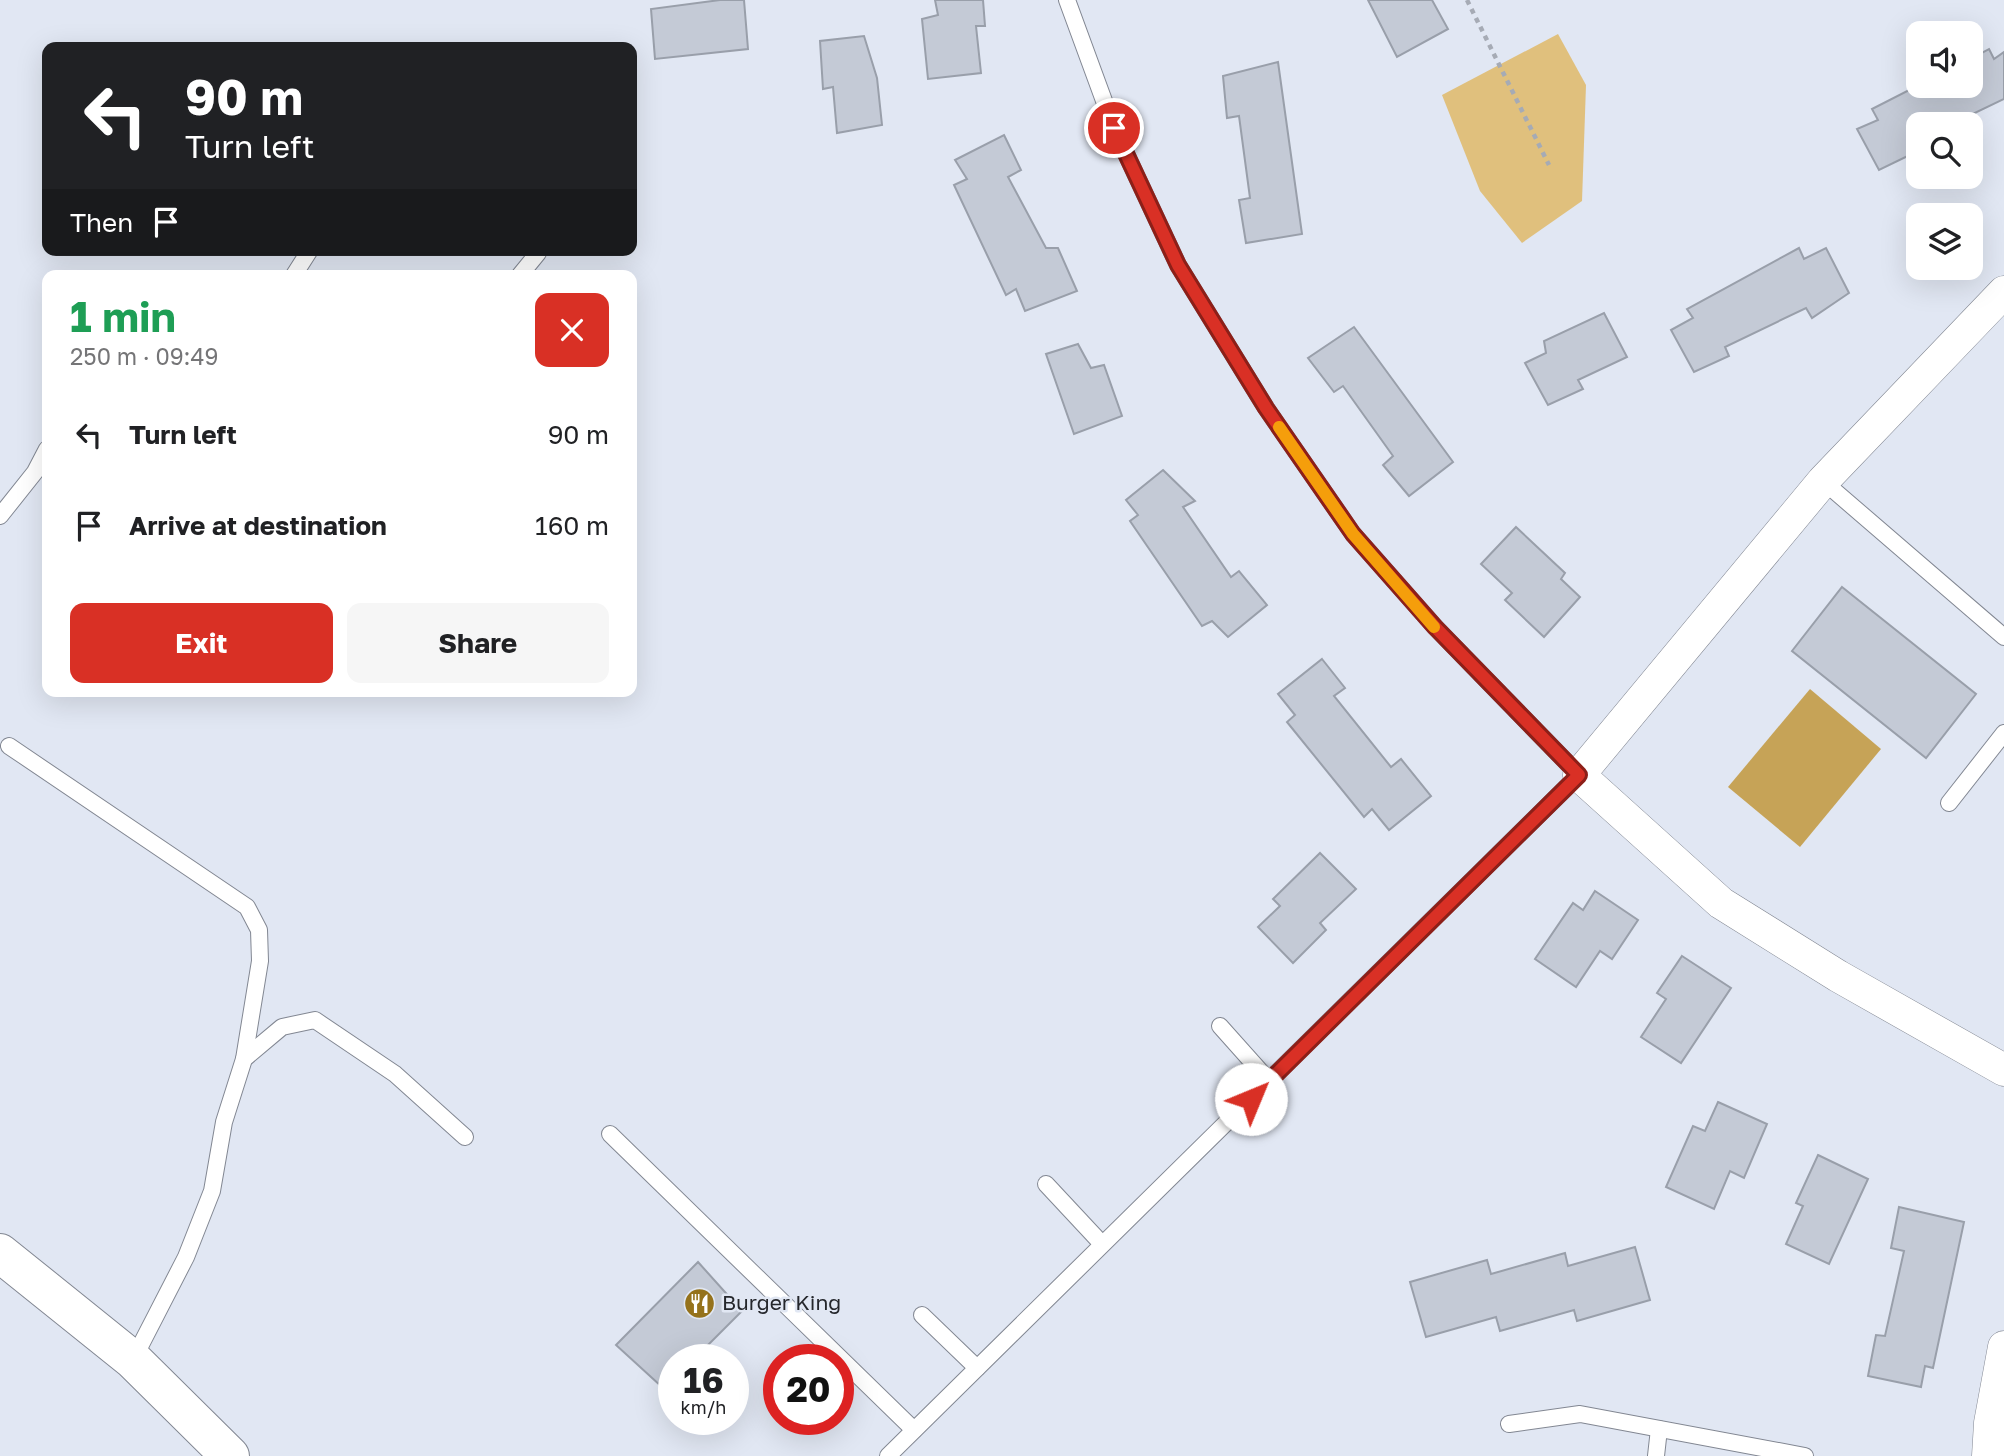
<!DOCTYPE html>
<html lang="en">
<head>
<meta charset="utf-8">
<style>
  body { margin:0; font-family:"Golos Text",sans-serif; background:#f6f6f6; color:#202124; height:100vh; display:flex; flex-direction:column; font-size:26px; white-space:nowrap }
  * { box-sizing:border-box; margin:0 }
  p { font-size:23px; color:#757577 }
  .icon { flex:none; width:38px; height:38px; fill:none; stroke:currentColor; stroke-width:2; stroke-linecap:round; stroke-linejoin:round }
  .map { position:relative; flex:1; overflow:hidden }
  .details { position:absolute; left:42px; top:270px; width:595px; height:427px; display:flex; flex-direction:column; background:#fff; border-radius:14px; box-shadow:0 7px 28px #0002 }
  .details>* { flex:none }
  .banner { position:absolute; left:42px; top:42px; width:595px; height:214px; border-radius:14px; box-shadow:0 7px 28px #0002; background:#202124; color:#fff; overflow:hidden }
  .fabs { position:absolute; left:1906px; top:21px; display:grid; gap:14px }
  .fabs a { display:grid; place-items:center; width:77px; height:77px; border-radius:14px; background:#fff; box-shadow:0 7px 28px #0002; font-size:35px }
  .speed { position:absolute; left:658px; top:1344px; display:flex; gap:14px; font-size:35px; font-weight:700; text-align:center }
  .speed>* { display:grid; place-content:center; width:91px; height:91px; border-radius:50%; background:#fff; box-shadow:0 7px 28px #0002; line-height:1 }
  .speed small { font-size:18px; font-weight:400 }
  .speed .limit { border:10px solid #d22; background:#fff; color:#111 }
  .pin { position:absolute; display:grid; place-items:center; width:60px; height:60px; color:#fff; margin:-30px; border:4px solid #fff; border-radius:50%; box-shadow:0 2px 7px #0007 }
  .me { position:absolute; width:77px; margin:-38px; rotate:45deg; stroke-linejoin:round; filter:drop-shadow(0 0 5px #0008) }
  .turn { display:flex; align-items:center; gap:24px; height:147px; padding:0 28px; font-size:32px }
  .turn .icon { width:91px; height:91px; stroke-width:2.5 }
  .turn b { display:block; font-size:49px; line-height:60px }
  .then { display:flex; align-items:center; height:66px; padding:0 28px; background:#0003; gap:14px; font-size:26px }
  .round { display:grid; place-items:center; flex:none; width:74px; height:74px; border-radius:14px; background:#f6f6f6 }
  .summary { display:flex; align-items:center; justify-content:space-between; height:119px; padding:0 28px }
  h1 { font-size:42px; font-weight:700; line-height:52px; color:#1e9e55 }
  .primary-button { display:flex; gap:14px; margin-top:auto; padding:14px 28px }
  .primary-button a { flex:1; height:80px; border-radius:14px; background:#d93025; color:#fff; font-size:28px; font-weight:700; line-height:80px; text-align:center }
  .primary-button a+a { background:#f6f6f6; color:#202124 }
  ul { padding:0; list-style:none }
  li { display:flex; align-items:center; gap:21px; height:91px; padding:0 28px }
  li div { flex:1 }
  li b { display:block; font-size:26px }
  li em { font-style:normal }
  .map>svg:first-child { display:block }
  .green { fill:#e0c07d }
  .water { fill:#c6a357 }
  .building { fill:#c4cad6; stroke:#999faa; stroke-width:2 }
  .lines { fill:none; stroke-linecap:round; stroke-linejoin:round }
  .service-casing { stroke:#828792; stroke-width:18 }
  .minor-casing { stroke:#828792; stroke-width:33 }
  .tertiary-casing { stroke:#828792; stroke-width:40 }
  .path { stroke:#a6abb5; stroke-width:4.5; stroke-dasharray:5 5; stroke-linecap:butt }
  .service { stroke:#fff; stroke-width:16 }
  .minor { stroke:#fff; stroke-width:32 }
  .tertiary { stroke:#fff; stroke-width:38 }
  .route-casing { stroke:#8d1f18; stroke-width:18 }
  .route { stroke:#d93025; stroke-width:12 }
  .slow { stroke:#f59e0b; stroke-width:12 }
  .labels { text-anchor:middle; stroke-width:5; stroke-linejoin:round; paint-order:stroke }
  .poi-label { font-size:21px; fill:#25272c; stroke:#e1e7f3; text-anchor:start }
</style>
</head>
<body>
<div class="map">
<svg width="2004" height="1456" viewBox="0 0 2004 1456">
  <rect width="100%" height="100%" fill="#e1e7f3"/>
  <!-- green -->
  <polygon class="green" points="1558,34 1586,85 1582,201 1522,243 1480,191 1442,95"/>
  <!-- water -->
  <polygon class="water" points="1810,689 1881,749 1800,847 1728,787"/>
  <!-- building -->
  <g class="building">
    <polygon points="720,0 744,0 748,49 655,59 651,9"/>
    <polygon points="935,0 983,0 985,26 976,26 981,73 928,79 922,19 938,15"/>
    <polygon points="1368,0 1432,0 1448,29 1397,57"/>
    <polygon points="864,36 877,78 882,125 837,133 833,87 823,89 820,41"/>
    <polygon points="1989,49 1994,59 2004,52 2004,99 1952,124 1918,124 1918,151 1879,170 1857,129 1878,120 1872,109 1917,86 1970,86 1970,59"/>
    <polygon points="1278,62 1302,234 1246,243 1239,200 1250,198 1239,116 1227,118 1223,76"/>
    <polygon points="1004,135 1021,170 1008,177 1046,248 1058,248 1077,291 1025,311 1016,289 1006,295 954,185 967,179 955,160"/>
    <polygon points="1799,248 1804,259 1826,248 1849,293 1812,318 1806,308 1725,347 1729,356 1694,372 1671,330 1693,318 1687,309"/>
    <polygon points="1604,313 1627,357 1578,380 1583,389 1548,405 1525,363 1546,353 1544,341"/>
    <polygon points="1354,327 1453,462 1409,496 1383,465 1393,456 1343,386 1334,392 1308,358"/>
    <polygon points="1078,344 1091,368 1104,365 1122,416 1074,434 1046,354"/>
    <polygon points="1163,470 1195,501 1183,507 1231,577 1239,571 1267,605 1228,637 1212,621 1202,626 1130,521 1138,515 1126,500"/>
    <polygon points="1516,527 1565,573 1561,579 1580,597 1544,637 1505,600 1512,593 1481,564"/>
    <polygon points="1842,587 1976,694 1926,758 1792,651"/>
    <polygon points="1322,659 1345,688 1334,696 1391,767 1401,759 1431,796 1389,830 1372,809 1364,817 1287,722 1295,715 1278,694"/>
    <polygon points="1320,853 1356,889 1320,923 1326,930 1293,963 1258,927 1280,906 1273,899"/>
    <polygon points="1595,891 1638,920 1612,959 1600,951 1576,987 1535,959 1573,903 1583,910"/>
    <polygon points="1682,956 1731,988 1681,1063 1641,1037 1666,999 1657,993"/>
    <polygon points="1718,1102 1767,1124 1744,1178 1730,1171 1714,1209 1666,1187 1693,1126 1705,1131"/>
    <polygon points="1818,1155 1868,1179 1829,1264 1786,1244 1803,1206 1796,1203"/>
    <polygon points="1899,1207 1964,1222 1933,1368 1925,1366 1921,1387 1868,1376 1876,1335 1885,1336 1904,1251 1891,1248"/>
    <polygon points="1635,1247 1650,1300 1577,1321 1574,1310 1500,1331 1496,1317 1426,1337 1410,1282 1487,1260 1491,1274 1565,1253 1568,1266"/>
    <polygon points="698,1262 742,1311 693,1360 674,1360 674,1398 616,1345"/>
  </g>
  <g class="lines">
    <defs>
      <g id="service">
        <polyline points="294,275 310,250"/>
        <polyline points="520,275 538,253 533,250"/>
        <polyline points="1823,481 2004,637"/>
        <polyline points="0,516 35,472 47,449"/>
        <polyline points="9,746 247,907 259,930 260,961 244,1059"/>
        <polyline points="1949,803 2004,733"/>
        <polyline points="1220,1026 1269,1081"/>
        <polyline points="610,1134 914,1430"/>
        <polyline points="1046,1184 1102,1244"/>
        <polyline points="922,1315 977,1368"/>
        <polyline points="133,1360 186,1257 212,1191 224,1122 244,1059 282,1027 315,1020 395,1074 465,1137"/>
        <polyline points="1509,1424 1580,1414 1805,1456"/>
        <polyline points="888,1456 1579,775 1435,627 1353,534 1266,408 1178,265 1114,128 1067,0"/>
        <polyline points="1656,1456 1659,1429"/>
      </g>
      <g id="minor">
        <polyline points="2004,292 1823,481 1579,775 1721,903 1838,976 2004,1070"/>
        <polyline points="1988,1456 1990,1423 2004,1347"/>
      </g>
      <polyline id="tertiary" points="0,1253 133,1360 230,1456"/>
    </defs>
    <!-- service casing -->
    <use href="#service" class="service-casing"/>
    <!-- minor casing -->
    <use href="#minor" class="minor-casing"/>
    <!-- tertiary casing -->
    <use href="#tertiary" class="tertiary-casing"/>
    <!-- path -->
    <polyline class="path" points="1467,0 1549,165"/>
    <!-- service -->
    <use href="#service" class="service"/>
    <!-- minor -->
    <use href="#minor" class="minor"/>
    <!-- tertiary -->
    <use href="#tertiary" class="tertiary"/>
  </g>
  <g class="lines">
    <defs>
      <polyline id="route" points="1114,128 1178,265 1266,408 1353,534 1435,627 1579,775 1251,1099"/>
    </defs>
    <!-- route casing -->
    <use href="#route" class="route-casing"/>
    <!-- route -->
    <use href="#route" class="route"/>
    <!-- slow -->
    <polyline class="slow" points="1279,427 1353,534 1434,627"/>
  </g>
  <!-- icons -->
  <defs>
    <symbol id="restaurant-disc" viewBox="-11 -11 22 22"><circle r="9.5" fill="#95721b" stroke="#e1e7f3"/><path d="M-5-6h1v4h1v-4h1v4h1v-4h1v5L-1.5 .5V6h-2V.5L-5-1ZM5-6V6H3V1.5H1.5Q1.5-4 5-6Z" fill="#fff"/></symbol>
  </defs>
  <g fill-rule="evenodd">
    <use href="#restaurant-disc" x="682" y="1286" width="35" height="35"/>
  </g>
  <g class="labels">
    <!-- poi labels -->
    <g class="poi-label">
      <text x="722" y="1310">Burger King</text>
    </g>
  </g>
</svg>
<div class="fabs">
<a><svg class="icon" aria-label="sound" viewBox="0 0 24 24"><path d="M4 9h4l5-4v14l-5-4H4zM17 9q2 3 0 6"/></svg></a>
<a><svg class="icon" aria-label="search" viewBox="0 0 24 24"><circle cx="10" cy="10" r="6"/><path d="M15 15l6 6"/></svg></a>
<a><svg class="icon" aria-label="layers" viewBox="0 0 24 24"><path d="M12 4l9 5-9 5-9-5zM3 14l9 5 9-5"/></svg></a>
</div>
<div class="speed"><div>16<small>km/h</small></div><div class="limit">20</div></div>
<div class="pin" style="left:1114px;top:128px;background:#d93025"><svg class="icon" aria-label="arrive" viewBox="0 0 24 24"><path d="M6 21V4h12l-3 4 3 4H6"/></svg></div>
<svg class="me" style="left:1251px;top:1099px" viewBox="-20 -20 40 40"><circle r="19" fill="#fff"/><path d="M0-13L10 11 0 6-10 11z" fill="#d93025"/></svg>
<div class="banner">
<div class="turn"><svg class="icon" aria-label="left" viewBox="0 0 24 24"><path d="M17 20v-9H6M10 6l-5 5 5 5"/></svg><div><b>90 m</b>Turn left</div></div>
<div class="then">Then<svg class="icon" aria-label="arrive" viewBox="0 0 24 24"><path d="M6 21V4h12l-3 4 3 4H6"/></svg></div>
</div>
<section class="details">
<div class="summary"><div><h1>1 min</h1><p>250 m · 09:49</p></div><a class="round" style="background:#d93025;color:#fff"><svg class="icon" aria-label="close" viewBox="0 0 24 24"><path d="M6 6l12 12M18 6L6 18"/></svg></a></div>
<ul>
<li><svg class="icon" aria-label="left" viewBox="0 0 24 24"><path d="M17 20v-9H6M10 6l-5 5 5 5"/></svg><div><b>Turn left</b></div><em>90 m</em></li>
<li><svg class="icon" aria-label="arrive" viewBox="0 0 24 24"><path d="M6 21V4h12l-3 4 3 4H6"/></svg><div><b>Arrive at destination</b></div><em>160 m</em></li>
</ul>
<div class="primary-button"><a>Exit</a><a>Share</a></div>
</section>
</div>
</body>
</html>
